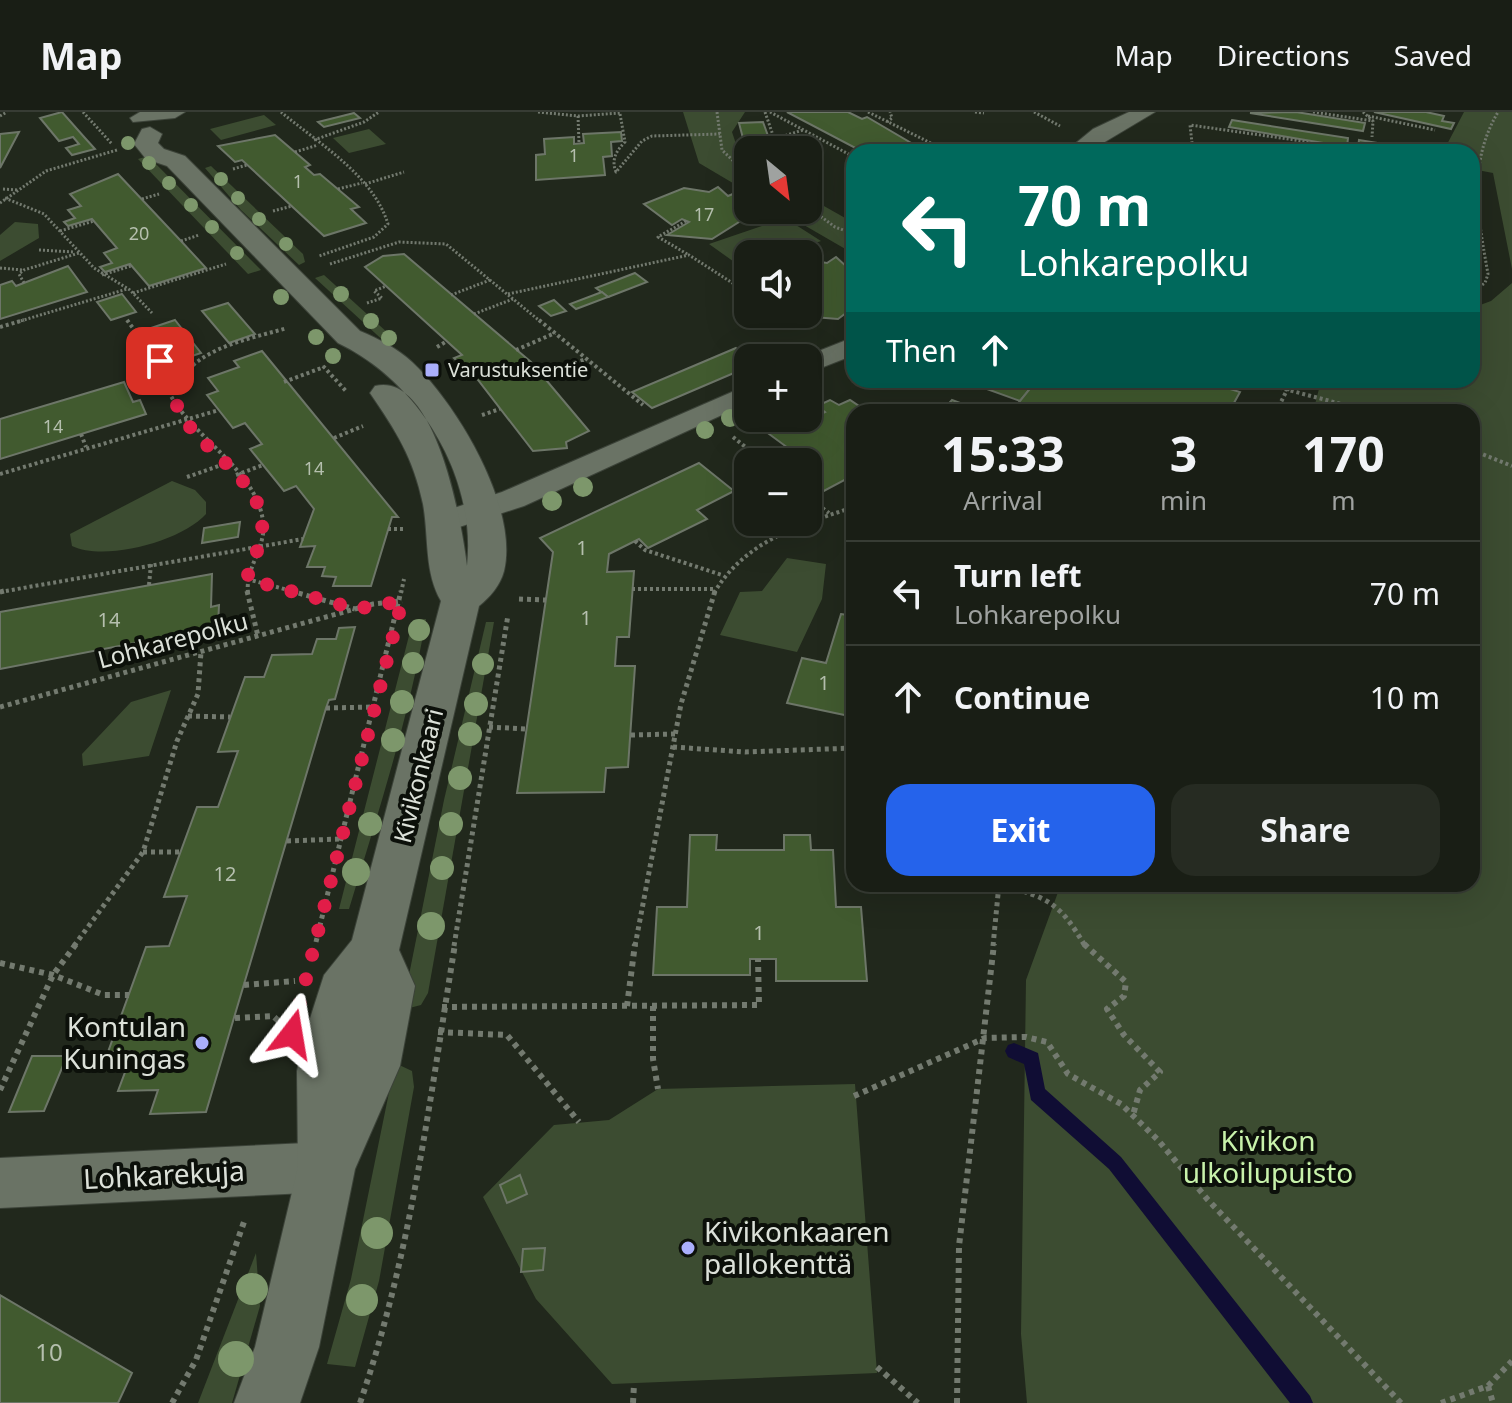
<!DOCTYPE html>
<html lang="en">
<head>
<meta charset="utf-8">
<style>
  body { margin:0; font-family:"Noto Sans",sans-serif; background:#262b22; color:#f1f3f6; height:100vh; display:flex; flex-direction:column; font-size:30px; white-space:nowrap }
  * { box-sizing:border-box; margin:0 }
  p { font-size:26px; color:#9fa2a0 }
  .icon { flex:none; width:44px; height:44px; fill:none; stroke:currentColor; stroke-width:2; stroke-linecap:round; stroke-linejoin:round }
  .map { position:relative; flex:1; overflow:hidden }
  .details { position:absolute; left:846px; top:292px; width:634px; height:488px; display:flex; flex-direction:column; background:#191e15; border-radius:24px; box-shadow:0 8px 32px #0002,0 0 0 2px #373c34 }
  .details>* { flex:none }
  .hud { position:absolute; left:846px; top:32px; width:634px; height:244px; border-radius:24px; box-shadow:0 8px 32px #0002,0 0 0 2px #373c34; background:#00695c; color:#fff; overflow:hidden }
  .needle { width:52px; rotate:151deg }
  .controls { position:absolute; left:734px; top:24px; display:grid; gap:16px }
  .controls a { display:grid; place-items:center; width:88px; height:88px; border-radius:16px; background:#191e15; box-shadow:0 8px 32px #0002,0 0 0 2px #373c34; font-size:40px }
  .pin { position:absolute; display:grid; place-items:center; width:68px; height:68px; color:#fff; margin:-34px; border-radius:16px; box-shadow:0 4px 12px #0006 }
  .me { position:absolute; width:88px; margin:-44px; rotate:14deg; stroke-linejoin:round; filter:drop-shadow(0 0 6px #0008) }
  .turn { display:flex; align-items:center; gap:28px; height:168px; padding:0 40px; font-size:36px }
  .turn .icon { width:104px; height:104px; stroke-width:2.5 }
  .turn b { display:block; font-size:56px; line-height:68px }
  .then { display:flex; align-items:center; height:76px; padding:0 40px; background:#0003; gap:16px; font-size:30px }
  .eta { display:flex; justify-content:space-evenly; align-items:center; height:136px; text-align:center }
  .eta b { font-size:48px; font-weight:700; line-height:56px }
  .cta { display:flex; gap:16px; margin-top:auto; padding:16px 40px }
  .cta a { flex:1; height:92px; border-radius:24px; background:#2563eb; color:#fff; font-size:32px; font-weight:700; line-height:92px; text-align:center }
  .cta a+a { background:#262b22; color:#f1f3f6 }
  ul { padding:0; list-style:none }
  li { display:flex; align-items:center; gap:24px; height:104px; padding:0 40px; border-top:2px solid #373c34 }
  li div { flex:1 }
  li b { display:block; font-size:30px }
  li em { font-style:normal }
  header { display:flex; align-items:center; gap:48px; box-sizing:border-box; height:112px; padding:0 40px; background:#191e15; border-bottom:2px solid #373c34 }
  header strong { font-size:38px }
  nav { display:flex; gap:44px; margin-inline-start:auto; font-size:28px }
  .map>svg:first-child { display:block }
  .green { fill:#3c4c31 }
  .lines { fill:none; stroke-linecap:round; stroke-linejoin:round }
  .stream { fill:#100d34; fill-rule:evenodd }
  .building { fill:#415a2f; stroke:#6d7668; stroke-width:2 }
  .street-casing { stroke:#3c4339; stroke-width:2 }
  .secondary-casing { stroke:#3c4339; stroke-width:2 }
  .path-far3 { stroke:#737a6f; stroke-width:3; stroke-dasharray:2 2; stroke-linecap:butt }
  .path-far2 { stroke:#737a6f; stroke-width:4; stroke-dasharray:3 3; stroke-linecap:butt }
  .path-far1 { stroke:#737a6f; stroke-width:5; stroke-dasharray:4 4; stroke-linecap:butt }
  .path { stroke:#737a6f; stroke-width:6; stroke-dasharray:5 5; stroke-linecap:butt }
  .street { fill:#6a7365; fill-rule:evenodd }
  .secondary { fill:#6a7365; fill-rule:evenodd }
  .tree { fill:#7d976b }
  .route { stroke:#e11d48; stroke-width:14; stroke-dasharray:0 25.2 }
  .poi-dot { fill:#aaaffb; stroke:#0c100a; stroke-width:3 }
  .labels { text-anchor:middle; stroke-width:8; stroke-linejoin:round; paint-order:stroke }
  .far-number-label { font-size:18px; fill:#b5bfae }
  .far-poi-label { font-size:20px; fill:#dce1d9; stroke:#0c100a; text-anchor:start }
  .number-label { font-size:20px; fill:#b5bfae }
  .street-label { font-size:24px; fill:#dce1d9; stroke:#0c100a }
  .near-number-label { font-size:24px; fill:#b5bfae }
  .near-poi-label { font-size:28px; fill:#dce1d9; stroke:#0c100a; text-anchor:end }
  .near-park-label { font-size:28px; fill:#c8f2ab; stroke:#0c100a }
  .near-street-label { font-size:28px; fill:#dce1d9; stroke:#0c100a }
</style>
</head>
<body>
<header>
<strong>Map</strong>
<nav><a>Map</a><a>Directions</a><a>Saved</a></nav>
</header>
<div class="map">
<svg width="1512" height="1291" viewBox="0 0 1512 1291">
  <rect width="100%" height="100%" fill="#21281c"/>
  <!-- green -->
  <g class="green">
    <polygon points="683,0 745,0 732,20 741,47 748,52 748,80 699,51"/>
    <polygon points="1464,0 1512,0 1512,157 1493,61 1472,57 1472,40 1443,40"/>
    <polygon points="264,3 276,13 221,28 210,17"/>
    <polygon points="369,17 386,32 349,41 333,26"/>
    <polygon points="148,44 261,158 248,162 138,47"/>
    <polygon points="211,54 303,142 305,150 299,153 241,98 205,56"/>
    <polygon points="808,85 854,111 854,142 778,98 808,98"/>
    <polygon points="785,106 821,129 785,142 748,142 748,155 744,157 709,132"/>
    <polygon points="15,110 38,112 39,126 0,149 0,123"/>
    <polygon points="324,163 389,222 393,231 388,233 315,166"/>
    <polygon points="1512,171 1512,1291 1027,1291 1021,1222 1026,868 1061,772 1472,772 1472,300 1313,300 1320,273 1325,268 1472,268 1472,196 1491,189"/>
    <path d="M172,369L195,378L206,390V402C182,429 105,450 72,434L70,422Z"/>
    <polygon points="787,446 826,452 822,487 797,540 720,523 740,480 762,479"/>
    <path d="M426,507C409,606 378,701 349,797H339L413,508Z"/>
    <polygon points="486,510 494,510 428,881 421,893 402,898 444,688"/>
    <polygon points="171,578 149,644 83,654 82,642 131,590"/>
    <polygon points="395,951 412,959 414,975 379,1169 355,1255 327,1252 351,1167"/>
    <polygon points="855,972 877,1261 612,1272 536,1187 483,1085 554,1013 609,1008 658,977"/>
    <polygon points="256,1141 260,1194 232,1291 198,1291"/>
  </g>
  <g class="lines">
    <!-- stream -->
    <polygon class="stream" points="1014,931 1038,941 1045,977 1121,1045 1310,1284 1313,1291 1290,1291 1109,1057 1031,988 1024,952 1008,945 1005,939 1008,933"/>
  </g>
  <!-- building -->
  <g class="building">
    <polygon points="62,0 85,26 95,37 72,43 66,36 79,32 73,25 59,29 40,6"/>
    <polygon points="787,0 848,0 862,7 867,5 925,39 937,40 863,40"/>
    <polygon points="1296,0 1365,11 1363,19 1250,1"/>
    <polygon points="1374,0 1426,0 1444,4 1442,9 1454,11 1451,17"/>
    <polygon points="354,1 360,6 324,15 318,10"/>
    <polygon points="1232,8 1348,26 1347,35 1229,15"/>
    <polygon points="763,10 771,32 745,34 739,11"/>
    <polygon points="19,20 0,56 0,22"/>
    <polygon points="621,20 622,29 611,30 612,44 603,45 605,63 536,68 536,43 545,42 544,27 574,25 574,32 584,31 583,22"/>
    <polygon points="275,23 310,53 305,55 314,63 320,62 359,95 351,97 366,111 324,124 242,48 235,50 218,34"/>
    <polygon points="1359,28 1433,40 1380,40 1358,36"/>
    <polygon points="118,62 181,129 206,156 149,174 130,152 105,160 100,155 112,151 104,141 117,136 92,107 68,114 64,110 75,106 68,98 81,94 70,82"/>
    <polygon points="718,75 728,84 740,79 748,86 748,98 758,98 712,127 667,123 689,110 682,107 672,113 644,92 684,76 709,80"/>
    <polygon points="404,142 531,250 589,319 566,330 567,336 533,339 478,268 454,246 462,243 365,155 383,144"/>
    <polygon points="836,145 848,156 854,155 854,195 838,207 788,203 808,202 808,148 827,151"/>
    <polygon points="68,154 87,180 0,207 0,173 12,169 16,174"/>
    <polygon points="635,161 647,170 608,185 596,176"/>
    <polygon points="602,180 608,185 576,197 570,192"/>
    <polygon points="122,182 136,200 111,208 97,190"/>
    <polygon points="554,188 566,199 551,204 539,194"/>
    <polygon points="228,191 255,222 229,231 202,199"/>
    <polygon points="175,208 201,241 174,250 148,217"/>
    <polygon points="156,227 170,245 149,253 135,234"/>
    <polygon points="736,236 750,246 748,255 652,296 632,280"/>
    <polygon points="262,239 398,405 392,405 371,474 333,474 336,465 322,464 325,455 307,455 315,434 300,435 314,397 296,374 284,379 250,337 262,332 245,311 233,316 207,283 218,279 208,266 239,255 234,249"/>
    <polygon points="962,268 1037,268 1020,289"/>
    <polygon points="1037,268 1201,268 1240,280 1229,300 1011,300"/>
    <polygon points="124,270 133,290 140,288 146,302 0,347 0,307"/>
    <polygon points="830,288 839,293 850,288 868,300 854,300 854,363 820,381 808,372 808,350 797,350 803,347 765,319 780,312 788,318 825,300 817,294"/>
    <polygon points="952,288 979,298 941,300"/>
    <polygon points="699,351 734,379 697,398 707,407 648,436 639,427 609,442 607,460 634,459 629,525 617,525 615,554 635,554 628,655 606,656 604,680 517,681 553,440 540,426"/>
    <polygon points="240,410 238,425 202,431 204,416"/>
    <polygon points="212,462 211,495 219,493 218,515 0,557 0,500"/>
    <polygon points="841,502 854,504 854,605 787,591 802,546 826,551"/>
    <polygon points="355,515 335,587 329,588 326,596 206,1000 150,1002 158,978 118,979 133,939 108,940 146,835 169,834 187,784 164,785 197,695 218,695 238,639 218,640 245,565 264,565 272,543 312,542 317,527 336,527 339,516"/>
    <polygon points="690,723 717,723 716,738 784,738 784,723 810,723 811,738 833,738 836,795 861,795 867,869 776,869 776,847 750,847 750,863 653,863 657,795 687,795"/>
    <polygon points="32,944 67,944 44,999 9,1000"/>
    <polygon points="520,1063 527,1082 507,1091 500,1073"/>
    <polygon points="545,1136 543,1158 521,1160 523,1137"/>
    <polygon points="0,1183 132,1261 118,1291 0,1291"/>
  </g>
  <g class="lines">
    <defs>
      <g id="street">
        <polygon points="140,0 185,0 175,6 133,10 130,6"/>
        <polygon points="1129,0 1155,0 1088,40 1065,40 1093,17"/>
        <polygon points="854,225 854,243 808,261 808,246 801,246"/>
        <polygon points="748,273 748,291 524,394 444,420 433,417 428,410 433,403 502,380"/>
        <polygon points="327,1030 345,1037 352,1055 345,1073 327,1080 0,1096 0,1046"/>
      </g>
      <path id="secondary" d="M150,15L162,22L158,31L164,37L185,44L360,219C379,227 397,236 412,250C457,292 519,396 504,459C500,474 490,485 479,494L399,838L415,874L400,954L355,1057L319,1235L300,1291H234L255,1235L298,1055L297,959L305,922L324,863L352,828L441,489C424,460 429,425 423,392C413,345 396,319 370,281L375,274C436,259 462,413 467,454C477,364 418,269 338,231L167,54L146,47L134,32L142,17Z"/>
    </defs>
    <!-- street casing -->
    <use href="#street" class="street-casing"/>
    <!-- secondary casing -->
    <use href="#secondary" class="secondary-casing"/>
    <!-- path-far3 -->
    <g class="path-far3">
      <polyline points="83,0 112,32"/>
      <path d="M281,0C318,31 373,63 388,112L374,125L319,144"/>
      <polyline points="538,0 578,4 620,1"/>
      <polyline points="717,0 722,38 748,63"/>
      <polyline points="765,0 776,32"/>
      <polyline points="770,0 854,45"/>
      <polyline points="868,0 949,40"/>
      <polyline points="975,0 984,1"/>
      <polyline points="1034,0 1060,14"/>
      <polyline points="1313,0 1373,9"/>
      <polyline points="1363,0 1373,9 1372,25"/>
      <path d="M620,2L625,30C616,39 611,48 616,60L642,29L652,24L720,22"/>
      <polyline points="0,4 7,0"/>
      <polyline points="578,4 579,31"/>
      <polyline points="1368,4 1435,18"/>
      <polyline points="887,10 892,6 890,0"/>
      <polyline points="774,27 803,18"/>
      <polyline points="314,28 364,10 379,0"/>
      <polyline points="295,40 318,33"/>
      <polyline points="1161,40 1192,31 1190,13 1302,29 1345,40"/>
      <polyline points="233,57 247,53"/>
      <polyline points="365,72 404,60"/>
      <polyline points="3,77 18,78"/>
      <polyline points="338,77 362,71"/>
      <polyline points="5,86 44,102 94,156 130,178 152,201"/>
      <polyline points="142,87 159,82"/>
      <polyline points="0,91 46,59 117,38"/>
      <polyline points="808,95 835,115 854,122"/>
      <polyline points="273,99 292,94"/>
      <polyline points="686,109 658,125 689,143"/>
      <polyline points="60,119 94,109"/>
      <polyline points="181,129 199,123"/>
      <polyline points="39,138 74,140"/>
      <polyline points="330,152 399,130 446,132 541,210"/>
      <polyline points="0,156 23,158"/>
      <polyline points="102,163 131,154"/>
      <polyline points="24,171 19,162 24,158 79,141"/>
      <path d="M1472,179L1485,171L1488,162C1478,105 1467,53 1498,0"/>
      <polyline points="133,181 226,152"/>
      <polyline points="508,182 689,143 748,181"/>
      <polyline points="451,183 490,168"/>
      <polyline points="367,191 382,186 374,179 386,174"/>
      <polyline points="474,202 513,187"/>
      <polyline points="781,202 793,210"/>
      <polyline points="17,210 127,177"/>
    </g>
    <!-- path-far2 -->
    <g class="path-far2">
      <polyline points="127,208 144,231"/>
      <polyline points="539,208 643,293"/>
      <polyline points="790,208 804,217"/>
      <polyline points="0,215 24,208"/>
      <polyline points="437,235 447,229"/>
      <polyline points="516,238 555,221"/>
      <polyline points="160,249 175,268"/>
      <polyline points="323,254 346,279"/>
      <polyline points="541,263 586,247"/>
      <polyline points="1250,268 1372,300"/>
      <polyline points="284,270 324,255"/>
      <polyline points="998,300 1002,295"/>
      <polyline points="1276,300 1287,278 1297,268"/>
      <polyline points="482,303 500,297"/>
      <polyline points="81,322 86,335"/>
      <polyline points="733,325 764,350"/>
      <polyline points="334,326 363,314"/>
      <polyline points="1472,338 1512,354"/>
      <polyline points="0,362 219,298"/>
      <polyline points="236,363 263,353"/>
      <polyline points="187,365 227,351"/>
      <polyline points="808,385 829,401"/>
      <polyline points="388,417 403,417"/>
      <polyline points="635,429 645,438 722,463"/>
      <polyline points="247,467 299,481"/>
      <polyline points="149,473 151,452"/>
      <polyline points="632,477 714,477"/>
      <polyline points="0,480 303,427"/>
      <path d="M248,481C245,455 267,435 263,409C256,358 195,327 171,284C190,236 243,229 287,216"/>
      <polyline points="401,481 404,467"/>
      <path d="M714,481C745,429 799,413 854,395"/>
    </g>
    <!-- path-far1 -->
    <g class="path-far1">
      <polyline points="247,479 258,524"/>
      <polyline points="291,479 355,497"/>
      <polyline points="0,480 4,479"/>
      <polyline points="519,487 546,488"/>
      <polyline points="0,595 373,492 402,489"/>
      <polyline points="326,596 375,595"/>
      <polyline points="188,604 230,605"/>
      <polyline points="489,615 527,617"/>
      <polyline points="631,623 675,622"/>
      <polyline points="673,635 745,640 854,636"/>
      <polyline points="287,729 341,727"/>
      <polyline points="143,740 181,740"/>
      <path d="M1000,773C1048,785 1060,791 1085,834"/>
      <polyline points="316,830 401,479"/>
      <polyline points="74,834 143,740 177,629 198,582 201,540"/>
      <polyline points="454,834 508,503"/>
      <polyline points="635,834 681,592 715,479"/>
      <polyline points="993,834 999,772"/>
    </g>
    <!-- path -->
    <g class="path">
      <polyline points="1084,832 1126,870 1124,884 1107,897 1124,923 1160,960 1140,978 1133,1003"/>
      <polyline points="0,851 53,863 104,883 129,883"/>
      <polyline points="244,873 295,869"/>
      <polyline points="627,894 635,832"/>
      <polyline points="653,894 653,947 658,977"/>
      <polyline points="442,895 759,893 758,847"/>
      <polyline points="235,906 273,904 283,913"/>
      <polyline points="438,920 507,923 579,1010"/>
      <polyline points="0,978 53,863 76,832"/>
      <polyline points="854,984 985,926 1026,925 1047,930 1068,962 1121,992 1158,1028 1208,1088 1401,1291"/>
      <polyline points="877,1255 918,1291"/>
      <polyline points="1488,1274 1493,1291"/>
      <polyline points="172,1291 196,1248 245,1107"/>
      <path d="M360,1291C411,1143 430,986 455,832"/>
      <polyline points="633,1291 634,1272"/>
      <polyline points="957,1291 959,1134 994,832"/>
      <polyline points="1441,1291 1488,1274 1512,1249"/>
    </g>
    <!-- street -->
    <use href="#street" class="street"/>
    <!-- secondary -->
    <use href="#secondary" class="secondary"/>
  </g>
  <!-- trees -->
  <g class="tree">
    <circle cx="128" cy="31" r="7"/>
    <circle cx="149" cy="51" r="7"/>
    <circle cx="221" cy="67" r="7"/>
    <circle cx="169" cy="71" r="7"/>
    <circle cx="238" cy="86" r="7"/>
    <circle cx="191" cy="93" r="7"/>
    <circle cx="259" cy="107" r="7"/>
    <circle cx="212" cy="115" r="7"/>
    <circle cx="286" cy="132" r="7"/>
    <circle cx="237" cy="141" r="7"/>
    <circle cx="341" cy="182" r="8"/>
    <circle cx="281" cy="185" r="8"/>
    <circle cx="371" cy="209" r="8"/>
    <circle cx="316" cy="225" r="8"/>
    <circle cx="389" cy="226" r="8"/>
    <circle cx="333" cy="244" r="8"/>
    <circle cx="730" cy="306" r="9"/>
    <circle cx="705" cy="318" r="9"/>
    <circle cx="583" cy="375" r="10"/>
    <circle cx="552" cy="389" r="10"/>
    <circle cx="419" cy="518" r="11"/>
    <circle cx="413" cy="551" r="11"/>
    <circle cx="483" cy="552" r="11"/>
    <circle cx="402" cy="590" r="12"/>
    <circle cx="476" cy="592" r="12"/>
    <circle cx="470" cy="622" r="12"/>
    <circle cx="393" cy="628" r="12"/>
    <circle cx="460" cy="666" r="12"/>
    <circle cx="370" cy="712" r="12"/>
    <circle cx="451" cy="712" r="12"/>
    <circle cx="442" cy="756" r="12"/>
    <circle cx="356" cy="760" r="14"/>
    <circle cx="431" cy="814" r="14"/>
    <circle cx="377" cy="1121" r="16"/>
    <circle cx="252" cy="1177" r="16"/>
    <circle cx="362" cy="1188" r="16"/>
    <circle cx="236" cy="1247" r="18"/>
  </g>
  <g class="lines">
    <!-- route -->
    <path class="route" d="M160,249L175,268C163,322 257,354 262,409C264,433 252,445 247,467L356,497L402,489L292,922"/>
  </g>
  <!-- markers -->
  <g class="poi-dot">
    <rect x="424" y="250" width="16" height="16" rx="4"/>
    <circle cx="202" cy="931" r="8"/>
    <circle cx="688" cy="1136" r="8"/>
  </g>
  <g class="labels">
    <!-- far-number labels -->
    <g class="far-number-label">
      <text x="574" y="50">1</text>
      <text x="298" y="76">1</text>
      <text x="704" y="109">17</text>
      <text x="139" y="128">20</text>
      <text x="53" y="321">14</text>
      <text x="314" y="363">14</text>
    </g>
    <!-- far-poi labels -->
    <g class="far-poi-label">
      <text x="448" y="265">Varustuksentie</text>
    </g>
    <!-- number labels -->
    <g class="number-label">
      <text x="582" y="443">1</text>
      <text x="586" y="513">1</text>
      <text x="109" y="515">14</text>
      <text x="824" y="578">1</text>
      <text x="225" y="769">12</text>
      <text x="759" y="828">1</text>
    </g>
    <!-- street labels -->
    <g class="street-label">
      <text transform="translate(173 529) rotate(-15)" y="8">Lohkarepolku</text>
      <text transform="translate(419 664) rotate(-76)" y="8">Kivikonkaari</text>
    </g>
    <!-- near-number labels -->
    <g class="near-number-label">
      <text x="49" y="1249">10</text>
    </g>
    <!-- near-poi labels -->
    <g class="near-poi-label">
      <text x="186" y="925">Kontulan<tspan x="186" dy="32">Kuningas</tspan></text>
      <text x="704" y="1130" text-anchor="start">Kivikonkaaren<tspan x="704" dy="32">pallokenttä</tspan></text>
    </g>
    <!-- near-park labels -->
    <g class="near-park-label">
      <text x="1268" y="1039">Kivikon<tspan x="1268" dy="32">ulkoilupuisto</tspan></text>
    </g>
    <!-- near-street labels -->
    <g class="near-street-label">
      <text transform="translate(164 1063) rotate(-3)" y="10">Lohkarekuja</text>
    </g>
  </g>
</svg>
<div class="controls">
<a><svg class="needle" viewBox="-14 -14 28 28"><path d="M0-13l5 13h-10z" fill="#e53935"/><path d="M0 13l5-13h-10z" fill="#9fa2a0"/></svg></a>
<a><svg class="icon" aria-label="sound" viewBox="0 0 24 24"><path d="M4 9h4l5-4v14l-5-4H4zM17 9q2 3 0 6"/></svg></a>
<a>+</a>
<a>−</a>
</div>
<div class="pin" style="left:160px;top:249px;background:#d93025"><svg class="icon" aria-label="arrive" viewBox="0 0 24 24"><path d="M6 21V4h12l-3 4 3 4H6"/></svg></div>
<svg class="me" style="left:292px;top:922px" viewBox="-20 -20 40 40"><path d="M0-17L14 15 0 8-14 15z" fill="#e11d48" stroke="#fff" stroke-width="4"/></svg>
<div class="hud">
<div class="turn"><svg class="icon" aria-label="left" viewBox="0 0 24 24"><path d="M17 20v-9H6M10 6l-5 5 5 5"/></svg><div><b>70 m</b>Lohkarepolku</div></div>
<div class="then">Then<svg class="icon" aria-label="ahead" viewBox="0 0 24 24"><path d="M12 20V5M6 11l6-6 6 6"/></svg></div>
</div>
<section class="details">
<div class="eta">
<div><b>15:33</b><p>Arrival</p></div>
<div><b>3</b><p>min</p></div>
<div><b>170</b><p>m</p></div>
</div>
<ul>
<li><svg class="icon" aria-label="left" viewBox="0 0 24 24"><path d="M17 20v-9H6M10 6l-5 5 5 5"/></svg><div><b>Turn left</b><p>Lohkarepolku</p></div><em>70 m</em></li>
<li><svg class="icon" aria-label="ahead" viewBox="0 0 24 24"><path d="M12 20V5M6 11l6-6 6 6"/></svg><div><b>Continue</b></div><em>10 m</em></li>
</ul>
<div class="cta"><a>Exit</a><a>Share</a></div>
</section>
</div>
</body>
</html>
